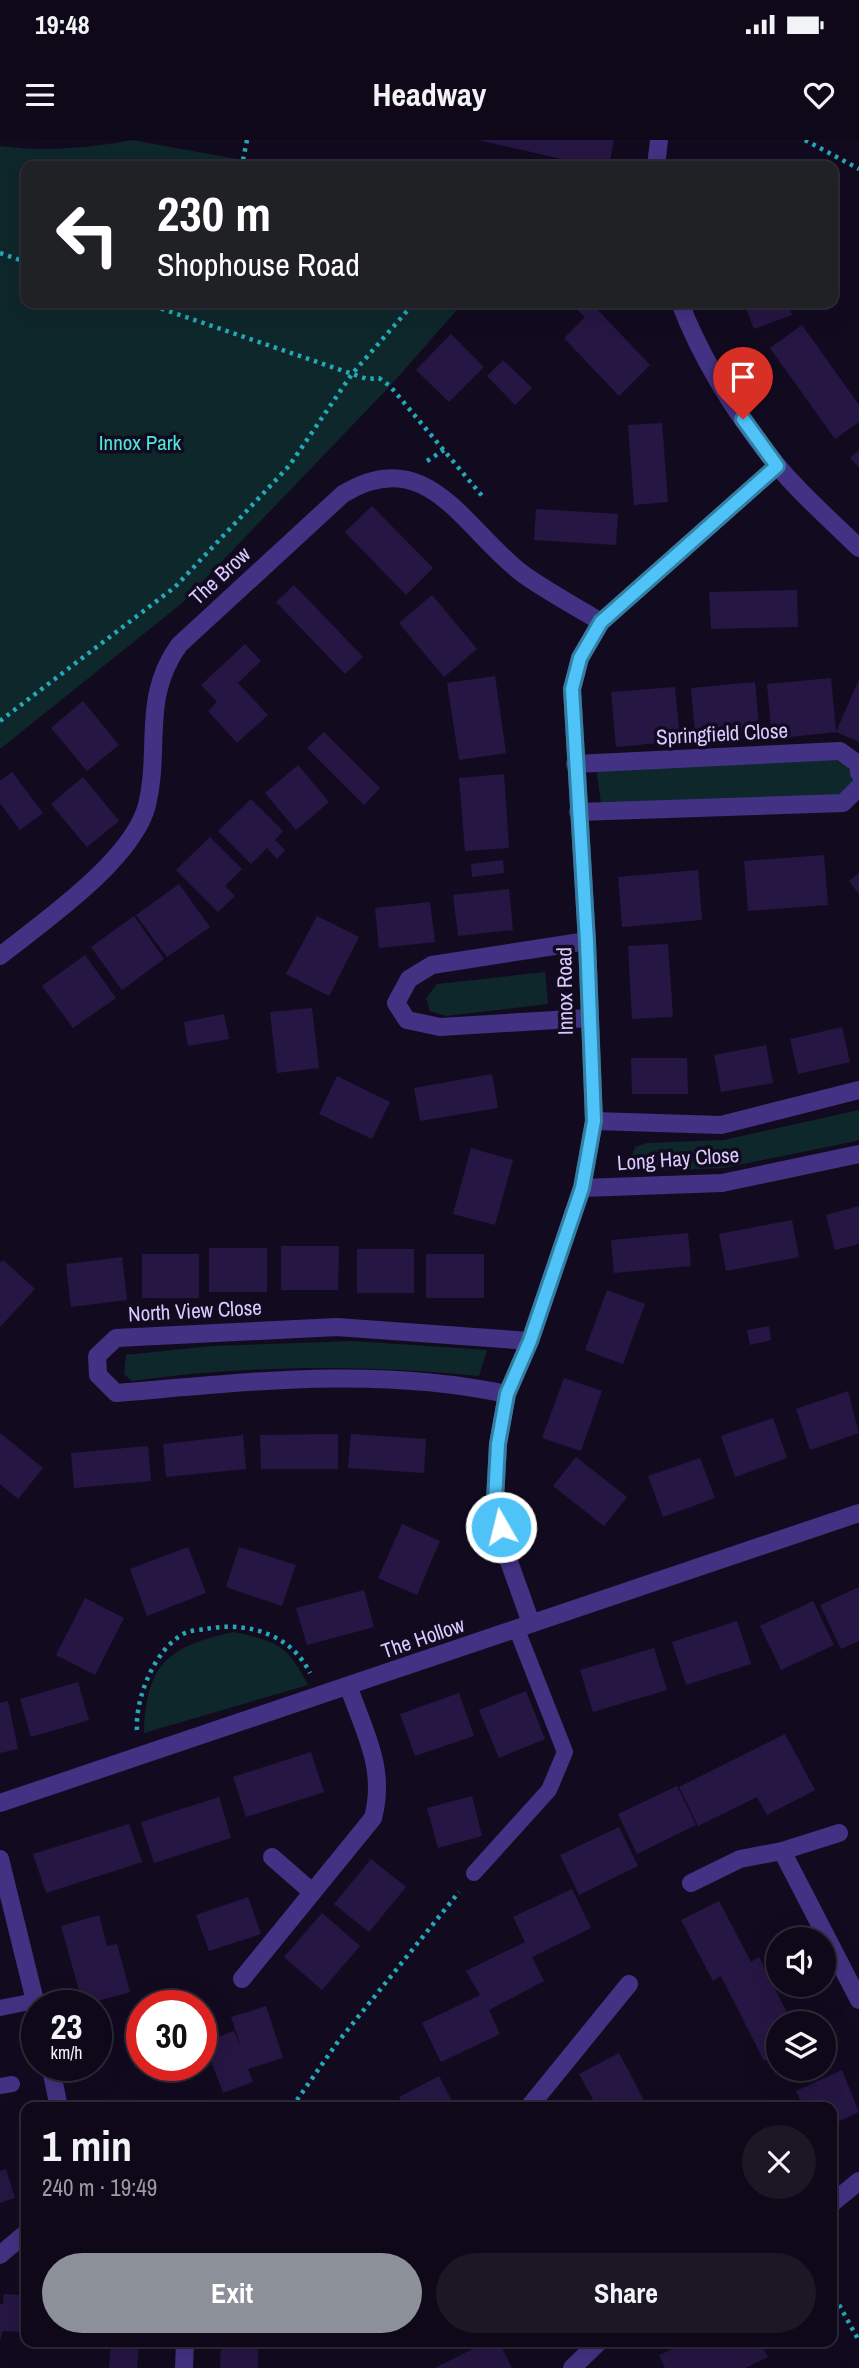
<!DOCTYPE html>
<html lang="en">
<head>
<meta charset="utf-8">
<style>
  body { margin:0; font-family:"Archivo Narrow",sans-serif; background:#1c1625; color:#f1f3f6; height:100vh; display:flex; flex-direction:column; font-size:26px; white-space:nowrap }
  * { box-sizing:border-box; margin:0 }
  p { font-size:23px; color:#9b9aa2 }
  .icon { flex:none; width:38px; height:38px; fill:none; stroke:currentColor; stroke-width:2; stroke-linecap:round; stroke-linejoin:round }
  .map { position:relative; flex:1; overflow:hidden }
  .details { position:absolute; left:21px; top:1962px; width:816px; height:245px; display:flex; flex-direction:column; background:#0e0818; border-radius:14px; box-shadow:0 7px 28px #0002,0 0 0 2px #2e2937 }
  .details>* { flex:none }
  .banner { position:absolute; left:21px; top:21px; width:817px; height:147px; border-radius:14px; box-shadow:0 7px 28px #0002,0 0 0 2px #2e2937; background:#202124; color:#fff; overflow:hidden }
  .fabs { position:absolute; left:766px; top:1787px; display:grid; gap:14px }
  .fabs a { display:grid; place-items:center; width:70px; height:70px; border-radius:50%; background:#0e0818; box-shadow:0 7px 28px #0002,0 0 0 2px #2e2937; font-size:35px }
  .speed { position:absolute; left:21px; top:1850px; display:flex; gap:14px; font-size:35px; font-weight:700; text-align:center }
  .speed>* { display:grid; place-content:center; width:91px; height:91px; border-radius:50%; background:#0e0818; box-shadow:0 7px 28px #0002,0 0 0 2px #2e2937; line-height:1 }
  .speed small { font-size:18px; font-weight:400 }
  .speed .limit { border:10px solid #d22; background:#fff; color:#111 }
  .pin { position:absolute; display:grid; place-items:center; width:60px; height:60px; color:#fff; margin:-72px -30px; border-radius:50% 50% 50% 0; rotate:-45deg; box-shadow:0 0 7px #0007 }
  .pin .icon { rotate:45deg }
  .me { position:absolute; width:77px; margin:-38px; rotate:352deg; stroke-linejoin:round; filter:drop-shadow(0 0 5px #0008) }
  .turn { display:flex; align-items:center; gap:24px; height:147px; padding:0 21px; font-size:32px }
  .turn .icon { width:91px; height:91px; stroke-width:2.5 }
  .turn b { display:block; font-size:49px; line-height:60px }
  .round { display:grid; place-items:center; flex:none; width:74px; height:74px; border-radius:37px; background:#1c1625 }
  .headline { display:flex; align-items:center; justify-content:space-between; height:119px; padding:0 21px }
  h1 { font-size:42px; font-weight:700; line-height:52px }
  .primary-button { display:flex; gap:14px; margin-top:auto; padding:14px 21px }
  .primary-button a { flex:1; height:80px; border-radius:42px; background:#8c9099; color:#fff; font-size:28px; font-weight:700; line-height:80px; text-align:center }
  .primary-button a+a { background:#1c1625; color:#f1f3f6 }
  .status { display:flex; justify-content:space-between; align-items:center; height:49px; padding:0 35px; background:#0e0818; direction:ltr }
  .status svg { height:19px; fill:currentColor }
  header { display:flex; justify-content:space-between; align-items:center; height:91px; padding:0 21px; background:#0e0818; font-size:32px; font-weight:700 }
  .map>svg:first-child { display:block }
  .green { fill:#0e272b }
  .building { fill:#261643 }
  .lines { fill:none; stroke-linecap:round; stroke-linejoin:round }
  .path { stroke:#24a9b9; stroke-width:4.5; stroke-dasharray:3.5 5; stroke-linecap:butt }
  .service { stroke:#433283; stroke-width:16 }
  .minor { stroke:#433283; stroke-width:18 }
  .tertiary { stroke:#433283; stroke-width:18 }
  .route-casing { stroke:#337fa1; stroke-width:18 }
  .route { stroke:#4fc3f7; stroke-width:12 }
  .labels { text-anchor:middle; stroke-width:7; stroke-linejoin:round; paint-order:stroke }
  .park-label { font-size:21px; fill:#4de8db; stroke:#120b20 }
  .street-label { font-size:21px; fill:#d9caff; stroke:#120b20 }
</style>
</head>
<body>
<div class="status"><b>19:48</b><svg viewBox="0 0 49 12"><path d="M0 12V9h3v3zM5 12V6h3v6zM10 12V3h3v9zM15 12V0h3v12zM26 1h20v11H26zM47 4h2v5h-2z"/></svg></div>
<header><svg class="icon" aria-label="menu" viewBox="0 0 24 24"><path d="M4 6h16M4 12h16M4 18h16"/></svg>Headway<svg class="icon" aria-label="heart" viewBox="0 0 24 24"><path d="M12 20l-8-8c-3-5 5-10 8-4 3-6 11-1 8 4z"/></svg></header>
<div class="map">
<svg width="859" height="2228" viewBox="0 0 859 2228">
  <rect width="100%" height="100%" fill="#120b20"/>
  <!-- green -->
  <g class="green">
    <path d="M132,0L276,26H26V163H463L390,246L181,464L0,609V6C44,12 88,8 132,0Z"/>
    <polygon points="836,620 848,627 854,641 844,655 601,663 596,628"/>
    <polygon points="545,832 548,864 446,876 430,871 426,858 437,844"/>
    <polygon points="859,970 859,1000 856,1001 724,1028 645,1031 631,1018 635,1007 647,1003 724,1000"/>
    <path d="M353,1201L487,1210L479,1236C365,1224 246,1225 132,1241L124,1234L126,1215L211,1206Z"/>
    <path d="M234,1492C277,1502 287,1504 308,1545L144,1593C146,1523 169,1506 234,1492Z"/>
  </g>
  <!-- building -->
  <g class="building">
    <polygon points="478,0 614,0 609,26 592,26"/>
    <polygon points="571,163 599,163 595,167 650,225 619,256 564,198 585,177"/>
    <polygon points="744,163 788,163 792,175 754,189"/>
    <polygon points="802,185 859,265 859,282 835,299 770,208"/>
    <polygon points="451,194 484,227 449,262 416,230"/>
    <polygon points="503,220 532,248 515,265 487,236"/>
    <polygon points="662,283 668,362 634,365 628,285"/>
    <polygon points="859,310 859,328 850,318"/>
    <polygon points="372,366 433,428 406,455 345,392"/>
    <polygon points="536,369 618,374 616,405 534,400"/>
    <polygon points="294,445 363,517 345,534 276,462"/>
    <polygon points="797,450 798,487 711,489 709,452"/>
    <polygon points="432,455 477,509 444,537 399,483"/>
    <polygon points="245,504 261,521 238,543 268,575 237,603 208,571 217,562 201,545"/>
    <polygon points="495,536 506,613 459,620 447,543"/>
    <polygon points="831,538 836,592 772,599 767,544"/>
    <polygon points="859,539 859,602 836,592"/>
    <polygon points="755,542 760,597 696,603 691,548"/>
    <polygon points="675,547 680,601 616,607 611,552"/>
    <polygon points="83,561 119,605 87,631 51,588"/>
    <polygon points="324,592 380,648 364,665 307,608"/>
    <polygon points="298,625 329,662 296,690 265,653"/>
    <polygon points="12,632 43,673 20,690 0,663 0,641"/>
    <polygon points="504,634 509,708 465,711 459,638"/>
    <polygon points="83,637 119,681 87,707 51,664"/>
    <polygon points="251,659 283,691 275,700 285,710 277,719 267,708 251,724 218,691"/>
    <polygon points="210,697 242,729 225,746 235,756 218,772 176,730"/>
    <polygon points="824,715 828,765 748,771 744,721"/>
    <polygon points="503,720 504,733 472,737 471,724"/>
    <polygon points="698,730 702,780 622,787 618,737"/>
    <polygon points="859,733 859,754 849,741"/>
    <polygon points="179,744 210,787 167,817 136,775"/>
    <polygon points="509,749 513,790 458,796 453,755"/>
    <polygon points="430,762 435,802 379,808 375,768"/>
    <polygon points="134,776 164,819 122,850 91,807"/>
    <polygon points="317,776 359,797 329,856 286,834"/>
    <polygon points="668,804 673,877 632,879 628,806"/>
    <polygon points="85,815 116,858 73,888 42,846"/>
    <polygon points="312,868 319,928 277,933 270,872"/>
    <polygon points="224,874 229,899 188,906 184,882"/>
    <polygon points="842,887 850,922 798,934 790,899"/>
    <polygon points="766,905 773,943 721,952 714,915"/>
    <polygon points="631,918 687,918 688,954 632,954"/>
    <polygon points="492,934 498,968 420,981 414,948"/>
    <polygon points="337,936 390,962 372,999 319,974"/>
    <polygon points="471,1008 513,1020 495,1085 453,1074"/>
    <polygon points="859,1066 859,1104 835,1110 826,1075"/>
    <polygon points="792,1080 799,1117 726,1131 719,1094"/>
    <polygon points="688,1093 691,1126 614,1133 611,1100"/>
    <polygon points="281,1106 339,1106 338,1150 281,1150"/>
    <rect x="209" y="1108" width="58" height="44"/>
    <rect x="357" y="1109" width="57" height="44"/>
    <rect x="142" y="1114" width="57" height="44"/>
    <rect x="426" y="1114" width="58" height="44"/>
    <polygon points="122,1117 127,1160 71,1167 66,1124"/>
    <polygon points="3,1120 35,1149 0,1187 0,1123"/>
    <polygon points="607,1150 645,1164 623,1224 585,1210"/>
    <polygon points="769,1186 771,1200 750,1205 747,1190"/>
    <polygon points="564,1238 602,1251 581,1311 542,1298"/>
    <polygon points="848,1251 859,1293 810,1310 796,1269"/>
    <polygon points="773,1278 787,1318 735,1337 721,1296"/>
    <polygon points="0,1293 43,1328 18,1359 0,1344"/>
    <polygon points="338,1294 338,1329 261,1329 260,1295"/>
    <polygon points="351,1294 426,1299 424,1333 348,1328"/>
    <polygon points="243,1295 246,1329 166,1337 163,1304"/>
    <polygon points="148,1306 151,1341 74,1348 71,1313"/>
    <polygon points="576,1317 627,1357 604,1386 553,1346"/>
    <polygon points="700,1318 715,1358 663,1377 648,1336"/>
    <polygon points="402,1384 440,1401 417,1455 378,1438"/>
    <polygon points="188,1407 206,1453 147,1476 130,1429"/>
    <polygon points="239,1407 296,1425 282,1466 226,1447"/>
    <polygon points="859,1447 859,1501 841,1509 820,1465"/>
    <polygon points="364,1450 374,1487 307,1505 296,1468"/>
    <polygon points="85,1458 124,1478 95,1535 56,1515"/>
    <polygon points="813,1461 834,1505 781,1530 760,1486"/>
    <polygon points="737,1481 751,1524 686,1545 672,1502"/>
    <polygon points="654,1508 667,1550 593,1572 580,1530"/>
    <polygon points="78,1542 89,1580 31,1597 20,1559"/>
    <polygon points="526,1551 545,1599 499,1618 479,1570"/>
    <polygon points="459,1553 474,1596 415,1616 400,1574"/>
    <polygon points="8,1561 18,1609 0,1613 0,1563"/>
    <polygon points="785,1594 815,1650 767,1675 757,1657 698,1686 679,1647"/>
    <polygon points="311,1612 324,1652 246,1677 233,1637"/>
    <polygon points="677,1646 696,1685 637,1714 618,1674"/>
    <polygon points="472,1656 482,1696 438,1708 427,1668"/>
    <polygon points="219,1657 231,1698 154,1723 141,1682"/>
    <polygon points="129,1684 142,1722 46,1753 33,1714"/>
    <polygon points="619,1687 638,1726 579,1755 560,1715"/>
    <polygon points="371,1719 406,1747 369,1792 334,1764"/>
    <polygon points="572,1749 591,1788 532,1817 544,1841 489,1870 500,1894 441,1922 422,1883 480,1855 466,1831 525,1802 513,1777"/>
    <polygon points="248,1757 261,1794 209,1811 196,1775"/>
    <polygon points="719,1761 751,1822 759,1817 792,1883 779,1883 779,1913 764,1921 721,1836 713,1841 681,1780"/>
    <polygon points="322,1773 360,1806 322,1850 284,1817"/>
    <polygon points="99,1775 107,1806 117,1804 130,1852 83,1865 61,1786"/>
    <polygon points="266,1866 283,1918 248,1929 253,1942 223,1953 204,1902 234,1891 241,1907 231,1877"/>
    <polygon points="619,1913 634,1941 647,1967 597,1967 579,1934"/>
    <polygon points="842,1930 859,1972 831,1985 831,1967 803,1967 796,1951"/>
    <polygon points="439,1936 451,1959 436,1967 404,1967 399,1957"/>
    <polygon points="6,2029 15,2058 0,2063 0,2031"/>
    <polygon points="4,2154 26,2155 26,2192 3,2191 0,2201 0,2164 3,2164"/>
    <polygon points="111,2202 139,2202 137,2228 109,2228"/>
    <polygon points="221,2202 258,2202 258,2228 220,2228"/>
    <polygon points="487,2202 499,2202 512,2228 435,2228"/>
    <polygon points="688,2202 760,2202 768,2217 745,2228 665,2228 659,2215"/>
    <polygon points="774,2202 790,2202 777,2208"/>
  </g>
  <g class="lines">
    <!-- path -->
    <g class="path">
      <polyline points="805,0 859,29"/>
      <polyline points="243,20 247,0"/>
      <polyline points="0,113 26,122"/>
      <polyline points="145,163 367,239 379,238 390,246 483,357"/>
      <polyline points="427,321 444,310"/>
      <polyline points="0,581 175,447 289,326 352,234 414,163"/>
      <path d="M137,1590C135,1558 155,1508 185,1493C191,1490 200,1490 206,1489C247,1481 291,1494 310,1533"/>
      <polyline points="292,1967 337,1903 459,1752"/>
      <polyline points="831,2150 859,2201"/>
    </g>
    <!-- service -->
    <g class="service">
      <polyline points="474,1733 549,1650 565,1612 517,1490"/>
      <polyline points="0,1868 35,1861"/>
      <polyline points="0,1946 12,1944"/>
    </g>
    <!-- minor -->
    <g class="minor">
      <polyline points="575,624 840,611 858,624 859,633"/>
      <polyline points="578,672 843,663 859,647"/>
      <polyline points="587,801 432,825 409,839 396,863 407,880 440,887 588,878"/>
      <path d="M0,816C44,781 133,720 147,665C161,607 141,558 179,505L343,354C428,302 464,390 523,434C548,452 575,466 601,482"/>
      <polyline points="594,981 721,985 859,950"/>
      <polyline points="582,1048 722,1043 859,1014"/>
      <path d="M507,1254C375,1226 249,1242 116,1253L98,1235L97,1216L116,1198L337,1187L530,1201"/>
      <polyline points="531,1483 506,1413 495,1360 498,1304 507,1254 530,1201 582,1048 594,981 587,801 572,549 580,518 601,482 777,326"/>
      <polyline points="839,1693 782,1711 859,1860"/>
      <polyline points="272,1717 312,1752"/>
      <polyline points="0,1719 37,1869"/>
      <polyline points="691,1743 740,1719 782,1711"/>
      <path d="M242,1839L373,1678C386,1629 365,1593 349,1548"/>
      <polyline points="50,1925 59,1967"/>
      <polyline points="529,1967 629,1844"/>
      <polyline points="831,2064 859,2041"/>
      <polyline points="0,2115 26,2093"/>
      <polyline points="184,2228 185,2202"/>
      <polyline points="572,2228 599,2202"/>
    </g>
    <!-- tertiary -->
    <g class="tertiary">
      <polyline points="656,26 659,0"/>
      <path d="M680,163C702,220 738,277 776,324C800,354 832,381 859,408"/>
      <polyline points="0,1663 859,1373"/>
    </g>
  </g>
  <g class="lines">
    <defs>
      <polyline id="route" points="501,1387 495,1360 498,1304 507,1254 530,1201 582,1048 594,981 587,802 572,549 580,518 601,482 777,326 743,279"/>
    </defs>
    <!-- route casing -->
    <use href="#route" class="route-casing"/>
    <!-- route -->
    <use href="#route" class="route"/>
  </g>
  <g class="labels">
    <!-- park labels -->
    <g class="park-label">
      <text x="140" y="310">Innox Park</text>
    </g>
    <!-- street labels -->
    <g class="street-label">
      <text transform="translate(220 436) rotate(-43)" y="7">The Brow</text>
      <text transform="translate(722 594) rotate(-3)" y="7">Springfield Close</text>
      <text transform="translate(565 851) rotate(-91)" y="7">Innox Road</text>
      <text transform="translate(678 1019) rotate(-4)" y="7">Long Hay Close</text>
      <text transform="translate(195 1171) rotate(-3)" y="7">North View Close</text>
      <text transform="translate(423 1498) rotate(-19)" y="7">The Hollow</text>
    </g>
  </g>
</svg>
<div class="fabs">
<a><svg class="icon" aria-label="sound" viewBox="0 0 24 24"><path d="M4 9h4l5-4v14l-5-4H4zM17 9q2 3 0 6"/></svg></a>
<a><svg class="icon" aria-label="layers" viewBox="0 0 24 24"><path d="M12 4l9 5-9 5-9-5zM3 14l9 5 9-5"/></svg></a>
</div>
<div class="speed"><div>23<small>km/h</small></div><div class="limit">30</div></div>
<div class="pin" style="left:743px;top:279px;background:#d93025"><svg class="icon" aria-label="arrive" viewBox="0 0 24 24"><path d="M6 21V4h12l-3 4 3 4H6"/></svg></div>
<svg class="me" style="left:501px;top:1387px" viewBox="-20 -20 40 40"><circle r="17" fill="#4fc3f7" stroke="#fff" stroke-width="3"/><path d="M0-11L8 9 0 5-8 9z" fill="#fff"/></svg>
<div class="banner">
<div class="turn"><svg class="icon" aria-label="left" viewBox="0 0 24 24"><path d="M17 20v-9H6M10 6l-5 5 5 5"/></svg><div><b>230 m</b>Shophouse Road</div></div>
</div>
<section class="details">
<div class="headline"><div><h1>1 min</h1><p>240 m · 19:49</p></div><a class="round"><svg class="icon" aria-label="close" viewBox="0 0 24 24"><path d="M6 6l12 12M18 6L6 18"/></svg></a></div>
<div class="primary-button"><a>Exit</a><a>Share</a></div>
</section>
</div>
</body>
</html>
